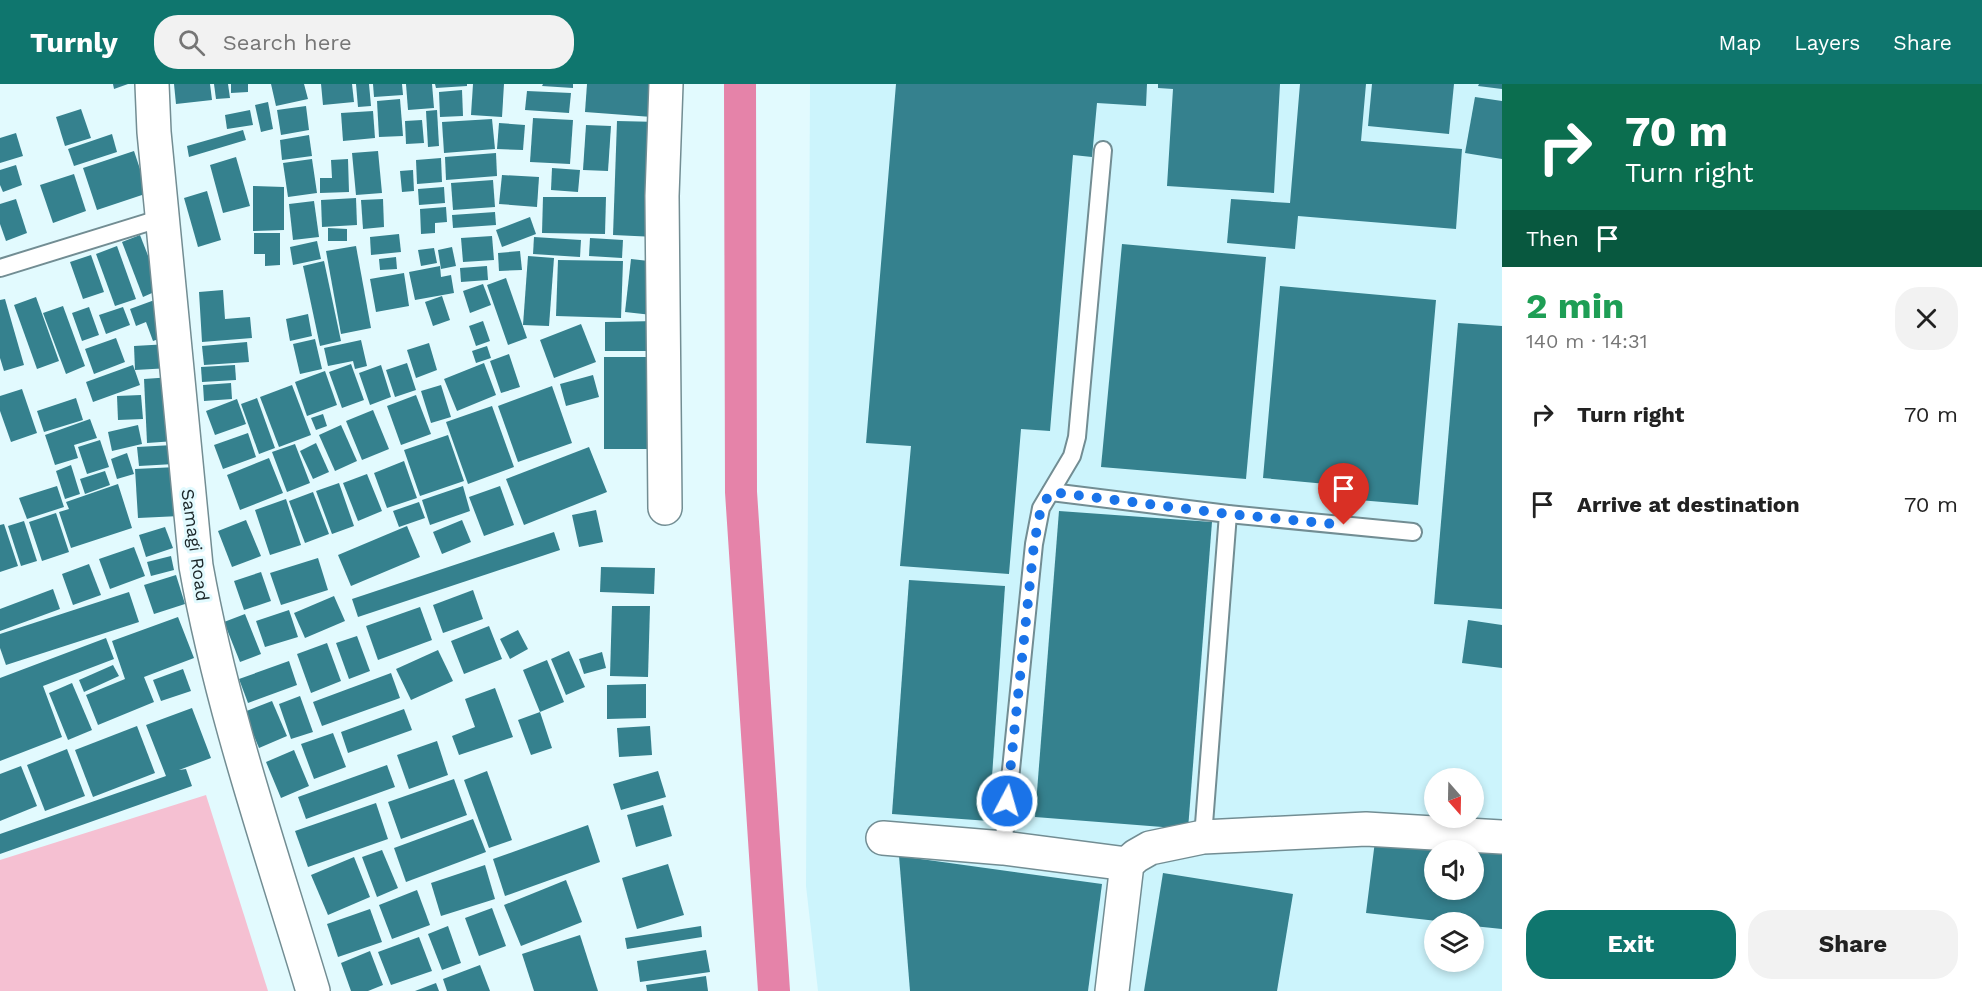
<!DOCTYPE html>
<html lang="en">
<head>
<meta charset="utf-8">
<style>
  body { margin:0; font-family:"Work Sans",sans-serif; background:#f2f2f2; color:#222; height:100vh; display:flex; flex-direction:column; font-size:22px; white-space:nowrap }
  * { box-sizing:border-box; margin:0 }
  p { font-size:20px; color:#767676 }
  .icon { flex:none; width:33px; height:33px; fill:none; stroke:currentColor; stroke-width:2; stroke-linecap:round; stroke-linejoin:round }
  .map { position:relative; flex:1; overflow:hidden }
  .panel { display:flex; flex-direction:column; background:#fff; width:480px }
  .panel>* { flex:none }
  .hud { background:#0b6e4f; color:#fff; overflow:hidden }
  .needle { width:39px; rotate:160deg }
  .buttons { position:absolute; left:1424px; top:684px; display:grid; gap:12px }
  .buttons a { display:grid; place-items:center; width:60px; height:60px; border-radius:50%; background:#fff; box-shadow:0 3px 9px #0003; font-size:30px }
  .pin { position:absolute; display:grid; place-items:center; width:51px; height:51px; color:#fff; margin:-62px -26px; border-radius:50% 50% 50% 0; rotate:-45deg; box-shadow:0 0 6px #0007 }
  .pin .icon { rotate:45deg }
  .me { position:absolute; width:66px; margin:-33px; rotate:6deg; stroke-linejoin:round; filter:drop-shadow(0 0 4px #0008) }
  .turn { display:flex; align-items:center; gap:21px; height:126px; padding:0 24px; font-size:27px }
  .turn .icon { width:78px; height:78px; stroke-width:2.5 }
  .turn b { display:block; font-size:42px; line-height:51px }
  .then { display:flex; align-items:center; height:57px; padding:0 24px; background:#0003; gap:12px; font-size:22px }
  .round { display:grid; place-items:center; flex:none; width:63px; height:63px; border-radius:24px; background:#f2f2f2 }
  .head { display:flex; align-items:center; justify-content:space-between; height:102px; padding:0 24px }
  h1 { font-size:36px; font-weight:700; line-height:45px; color:#1e9e55 }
  .primary-button { display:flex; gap:12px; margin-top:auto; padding:12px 24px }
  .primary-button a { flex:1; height:69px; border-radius:24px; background:#0f766e; color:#fff; font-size:24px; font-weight:700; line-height:69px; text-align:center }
  .primary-button a+a { background:#f2f2f2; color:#222 }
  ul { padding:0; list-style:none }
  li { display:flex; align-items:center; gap:18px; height:90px; padding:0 24px }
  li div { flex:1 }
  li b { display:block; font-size:22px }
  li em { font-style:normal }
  header { display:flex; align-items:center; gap:36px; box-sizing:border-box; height:84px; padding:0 30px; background:#0f766e; color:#fff }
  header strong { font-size:28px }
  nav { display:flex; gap:33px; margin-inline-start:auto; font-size:21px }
  .search { width:420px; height:54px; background:#f2f2f2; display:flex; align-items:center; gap:15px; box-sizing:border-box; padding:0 21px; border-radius:24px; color:#767676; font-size:22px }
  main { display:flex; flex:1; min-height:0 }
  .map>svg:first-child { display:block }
  .built { fill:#ccf4fc; fill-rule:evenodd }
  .green { fill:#f5c0d2 }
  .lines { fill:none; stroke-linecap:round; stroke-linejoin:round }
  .canal { stroke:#e583a9; stroke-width:32 }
  .building { fill:#35818e; fill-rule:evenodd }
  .lane-casing { stroke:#728d93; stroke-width:20 }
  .street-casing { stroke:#728d93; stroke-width:36 }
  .lane { stroke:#fff; stroke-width:16 }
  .street { stroke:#fff; stroke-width:33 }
  .route { stroke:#1a73e8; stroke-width:10; stroke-dasharray:0 18 }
  .labels { text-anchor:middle; stroke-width:6; stroke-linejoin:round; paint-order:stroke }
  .street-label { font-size:18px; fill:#1b2628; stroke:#e2fafe }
</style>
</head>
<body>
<header>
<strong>Turnly</strong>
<div class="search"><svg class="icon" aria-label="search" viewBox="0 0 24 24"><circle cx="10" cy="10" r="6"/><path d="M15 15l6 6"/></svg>Search here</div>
<nav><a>Map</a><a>Layers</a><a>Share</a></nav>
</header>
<main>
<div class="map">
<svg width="1502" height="907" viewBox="0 0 1502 907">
  <rect width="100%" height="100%" fill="#e2fafe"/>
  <!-- built -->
  <path class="built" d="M810,0H1502V907H818L806,802ZM1434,694H1473V734H1434ZM1434,766H1473V806H1434ZM1434,838H1473V878H1434Z"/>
  <!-- green -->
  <polygon class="green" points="206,711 268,907 0,907 0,776"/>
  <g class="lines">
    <!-- canal -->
    <polyline class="canal" points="740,0 741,408 774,907"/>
  </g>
  <!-- building -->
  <g class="building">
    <polygon points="113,0 128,0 114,5"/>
    <polygon points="174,0 210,0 212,16 176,20"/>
    <polygon points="214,0 228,0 230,14 216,15"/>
    <polygon points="231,0 248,0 248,8 231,9"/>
    <polygon points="271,0 304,0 308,15 276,22"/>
    <polygon points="321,0 352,0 354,18 323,21"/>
    <polygon points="356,0 369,0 371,22 358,23"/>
    <polygon points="373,0 402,0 403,11 374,13"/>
    <polygon points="406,0 432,0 434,24 408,26"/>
    <polygon points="435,0 467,0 467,2 436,4"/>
    <polygon points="473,0 504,0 502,33 471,31"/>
    <polygon points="543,0 573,0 573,4 542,2"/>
    <polygon points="587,0 654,0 652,33 585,28"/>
    <polygon points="896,0 1147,0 1146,22 1097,19 1092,73 1073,71 1050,347 1021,345 1009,490 900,482 911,362 866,359"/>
    <polygon points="1158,0 1280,0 1274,109 1167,102 1173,5 1158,4"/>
    <polygon points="1300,0 1366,0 1361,57 1462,65 1456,145 1298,132 1295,165 1227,159 1231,115 1290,119"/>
    <polygon points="1372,0 1454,0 1449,50 1368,42"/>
    <polygon points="1479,0 1502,0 1502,5 1478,2"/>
    <polygon points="462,6 463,32 440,33 439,8"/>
    <polygon points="527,7 571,9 569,29 525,26"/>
    <polygon points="1475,13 1502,17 1502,75 1465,69"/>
    <polygon points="400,15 403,52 379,53 377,17"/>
    <polygon points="268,18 273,45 261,48 255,21"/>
    <polygon points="306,22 309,46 281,51 277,26"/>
    <polygon points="81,25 91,54 65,62 56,33"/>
    <polygon points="250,26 253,41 227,45 225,31"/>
    <polygon points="437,26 439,62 428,63 426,27"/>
    <polygon points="373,27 375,54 343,57 341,29"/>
    <polygon points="533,34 573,36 570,80 530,78"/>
    <polygon points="492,35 495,65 444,69 442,38"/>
    <polygon points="422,36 424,59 406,60 405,37"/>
    <polygon points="617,37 660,38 656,153 613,151"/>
    <polygon points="499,39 525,41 523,66 497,65"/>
    <polygon points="586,41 611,42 608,87 583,86"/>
    <polygon points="243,46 246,56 189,73 187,62"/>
    <polygon points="16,49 23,72 0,79 0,54"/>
    <polygon points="112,50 117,68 74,82 68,65"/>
    <polygon points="309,51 312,72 282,76 280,56"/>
    <polygon points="134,67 148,109 97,126 83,84"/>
    <polygon points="378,67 382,109 356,111 352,69"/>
    <polygon points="496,69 497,92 446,96 445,73"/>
    <polygon points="236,73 250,122 223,129 210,81"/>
    <polygon points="441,74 442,98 417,100 416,76"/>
    <polygon points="312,75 317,109 288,113 283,79"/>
    <polygon points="348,75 349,108 320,109 320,94 332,94 331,76"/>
    <polygon points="16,81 22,101 3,108 0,101 0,86"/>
    <polygon points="552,84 580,86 578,108 551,106"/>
    <polygon points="413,86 414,107 402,108 400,87"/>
    <polygon points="74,90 86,127 53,139 40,101"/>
    <polygon points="502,91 539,93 537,123 499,120"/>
    <polygon points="493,96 495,123 453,126 451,99"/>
    <polygon points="253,102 284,103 284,146 253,147"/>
    <polygon points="444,103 445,119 419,121 418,105"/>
    <polygon points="207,107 221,156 198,163 184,114"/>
    <polygon points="543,113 606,113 605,150 542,149"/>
    <polygon points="356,114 357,141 322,143 321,116"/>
    <polygon points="16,115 27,149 6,157 0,140 0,120"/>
    <polygon points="383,115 384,143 363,145 361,116"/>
    <polygon points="314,117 319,153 293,156 289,120"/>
    <polygon points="446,123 447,138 435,139 435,149 421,150 420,125"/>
    <polygon points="495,128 496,141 453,144 452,131"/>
    <polygon points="530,133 536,150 502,163 496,146"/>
    <polygon points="328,144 347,145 347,157 328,157"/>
    <polygon points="254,149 280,149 280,181 265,182 265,170 254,170"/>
    <polygon points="399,150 401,168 371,171 370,153"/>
    <polygon points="140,151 161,205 143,213 122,158"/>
    <polygon points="492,152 494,176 463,178 461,154"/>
    <polygon points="534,153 581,156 580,173 533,170"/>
    <polygon points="590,154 623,156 622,174 589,172"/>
    <polygon points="317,157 321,175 293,181 290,163"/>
    <polygon points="1122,160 1266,173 1246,395 1101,383"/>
    <polygon points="117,162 136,215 115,222 96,170"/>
    <polygon points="356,162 371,244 341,250 326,167"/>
    <polygon points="452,163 456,182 441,185 438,166"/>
    <polygon points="434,164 437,179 421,182 418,166"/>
    <polygon points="520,167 522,186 499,187 498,169"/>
    <polygon points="91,171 104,208 83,215 70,178"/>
    <polygon points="528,172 554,174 549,242 523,241"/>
    <polygon points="396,173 397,185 380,186 379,175"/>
    <polygon points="631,175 658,178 652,231 625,228"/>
    <polygon points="558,176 623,177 621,234 556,232"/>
    <polygon points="324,177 341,257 320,262 303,182"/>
    <polygon points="440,182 441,193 451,191 454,209 415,216 409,188"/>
    <polygon points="487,182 488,196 461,198 460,184"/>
    <polygon points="404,189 409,222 376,228 370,195"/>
    <polygon points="506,194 527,254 508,261 487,201"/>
    <polygon points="483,200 491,221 470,229 463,207"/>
    <polygon points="1280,202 1436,216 1418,421 1335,414 1337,401 1263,394"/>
    <polygon points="223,206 225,235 250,233 252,254 202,258 199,208"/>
    <polygon points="442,212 450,236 433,242 425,218"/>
    <polygon points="36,213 59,277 37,285 14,221"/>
    <polygon points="160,214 173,250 153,257 146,238 136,242 130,225"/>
    <polygon points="5,215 24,281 4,287 0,274 0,216"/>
    <polygon points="63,222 85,282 66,290 43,229"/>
    <polygon points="89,223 99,251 82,257 72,229"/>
    <polygon points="123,223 130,241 106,250 99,231"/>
    <polygon points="308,230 312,252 290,257 286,235"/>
    <polygon points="483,237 490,257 476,262 469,242"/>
    <polygon points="657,237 657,267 605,267 605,238"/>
    <polygon points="1458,239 1502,242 1502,525 1434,520"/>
    <polygon points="581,240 596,278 554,294 540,256"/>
    <polygon points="116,254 125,278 94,290 85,265"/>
    <polygon points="315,255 322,285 300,290 293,260"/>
    <polygon points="361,256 367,282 355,285 353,277 328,282 324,264"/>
    <polygon points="247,258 249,278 204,281 202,262"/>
    <polygon points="429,259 437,286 416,294 407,266"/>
    <polygon points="169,260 170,284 135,286 134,262"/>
    <polygon points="487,262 491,274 476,279 472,267"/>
    <polygon points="509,270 520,303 501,309 490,277"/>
    <polygon points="604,273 654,273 655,365 604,365"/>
    <polygon points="407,279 416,306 395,313 386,286"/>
    <polygon points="484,279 496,311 457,327 444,295"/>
    <polygon points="351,280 364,316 342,324 329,288"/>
    <polygon points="133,281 140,301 93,318 86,298"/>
    <polygon points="235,281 236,296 202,298 201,283"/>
    <polygon points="381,281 391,313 370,321 359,289"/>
    <polygon points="325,287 337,321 307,332 295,298"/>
    <polygon points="593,291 599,313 566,322 560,300"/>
    <polygon points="172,293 175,357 147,359 144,295"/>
    <polygon points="231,299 232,315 204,317 203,301"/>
    <polygon points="292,301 311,351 279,363 260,313"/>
    <polygon points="441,301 451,333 431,339 421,307"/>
    <polygon points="552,302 572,359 518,378 498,322"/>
    <polygon points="22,305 37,349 11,358 0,327 0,312"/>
    <polygon points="141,311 143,335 118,336 117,312"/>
    <polygon points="416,311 431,350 401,361 387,322"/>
    <polygon points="76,314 83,336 44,348 37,327"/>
    <polygon points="257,314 275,364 259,370 241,320"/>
    <polygon points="237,315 246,340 215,351 206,327"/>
    <polygon points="492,322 514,383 468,400 446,338"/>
    <polygon points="373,326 389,365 362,376 346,337"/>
    <polygon points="323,330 327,342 316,346 311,334"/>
    <polygon points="90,335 97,354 74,361 78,374 55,381 45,351"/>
    <polygon points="138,341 142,360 112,367 108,348"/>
    <polygon points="341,341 357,377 335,387 319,351"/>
    <polygon points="248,349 256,373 223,385 214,361"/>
    <polygon points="448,351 464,397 420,412 404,366"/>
    <polygon points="100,356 109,383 87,390 78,363"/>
    <polygon points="316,359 329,388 313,395 300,367"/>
    <polygon points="295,360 310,399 287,408 272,368"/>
    <polygon points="173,361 174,380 139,382 137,363"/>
    <polygon points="589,363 607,408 524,441 506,395"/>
    <polygon points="127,369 134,390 117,395 111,375"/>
    <polygon points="269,374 283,409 240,426 227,391"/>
    <polygon points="404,377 417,414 387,424 374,389"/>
    <polygon points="71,381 80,410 65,415 56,387"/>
    <polygon points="177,383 180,432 138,434 135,385"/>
    <polygon points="105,387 110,401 85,410 80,395"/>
    <polygon points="367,390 382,427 358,437 343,399"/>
    <polygon points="339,399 354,442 332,450 316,407"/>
    <polygon points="118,400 132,444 71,464 59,428 69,425 66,418"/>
    <polygon points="57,402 64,423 27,435 19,414"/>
    <polygon points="463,402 470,427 430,441 422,416"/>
    <polygon points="500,402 514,441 484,452 469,413"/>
    <polygon points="313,408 329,450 305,459 289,417"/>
    <polygon points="286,415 301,461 270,471 255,426"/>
    <polygon points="419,418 425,434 399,443 393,427"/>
    <polygon points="596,426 603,458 579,463 572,431"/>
    <polygon points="1059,427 1212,438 1188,745 1035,733"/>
    <polygon points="56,429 69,468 42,477 29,438"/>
    <polygon points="246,436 261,472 232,483 218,447"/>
    <polygon points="462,436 471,458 442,470 433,448"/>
    <polygon points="24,437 37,477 21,482 8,442"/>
    <polygon points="4,440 18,482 0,488 0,441"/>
    <polygon points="407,442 420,473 351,502 338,471"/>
    <polygon points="165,443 173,464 146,473 139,451"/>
    <polygon points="554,448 560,466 358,533 352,515"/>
    <polygon points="134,463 145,492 110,505 99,475"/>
    <polygon points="171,472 174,486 151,492 147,478"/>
    <polygon points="318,474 328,506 281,521 270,489"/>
    <polygon points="89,480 101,511 73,521 62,490"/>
    <polygon points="601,483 655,484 654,510 600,508"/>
    <polygon points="261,488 271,517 244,526 234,497"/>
    <polygon points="176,491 185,520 154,530 144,501"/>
    <polygon points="909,496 1005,502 989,737 892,730"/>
    <polygon points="53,505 60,525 0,547 0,525"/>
    <polygon points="473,506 483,535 443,549 433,521"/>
    <polygon points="129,508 139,538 6,581 0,564 0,550"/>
    <polygon points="334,512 345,537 305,554 294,529"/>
    <polygon points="612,522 650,522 648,593 610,592"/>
    <polygon points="420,523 432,556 378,576 366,542"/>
    <polygon points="289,526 298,553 265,563 256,537"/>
    <polygon points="245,530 261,570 240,578 224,538"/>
    <polygon points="178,533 194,574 144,593 154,618 98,641 86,611 125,595 112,557"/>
    <polygon points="1468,536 1502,541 1502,584 1462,579"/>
    <polygon points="489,542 502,575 464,590 451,557"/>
    <polygon points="518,546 528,565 510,575 500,555"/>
    <polygon points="357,552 370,587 349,595 336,559"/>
    <polygon points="106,554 114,575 43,602 62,653 0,677 0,594"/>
    <polygon points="327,559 341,597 311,609 297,570"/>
    <polygon points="438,566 453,597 411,616 396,585"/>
    <polygon points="569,567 585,603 566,611 551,575"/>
    <polygon points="602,568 606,584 584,590 579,575"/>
    <polygon points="547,576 564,618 540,628 523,586"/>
    <polygon points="289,577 297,601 248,619 239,595"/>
    <polygon points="113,581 119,592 84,608 79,596"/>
    <polygon points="183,585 191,607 161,617 153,596"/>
    <polygon points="391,589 400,614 322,642 313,618"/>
    <polygon points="72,599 92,646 68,656 49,609"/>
    <polygon points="646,600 646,634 607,635 607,601"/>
    <polygon points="495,604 513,653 459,671 452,652 475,643 465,615"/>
    <polygon points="300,612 313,648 291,655 279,620"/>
    <polygon points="272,617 287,652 259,664 244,628"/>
    <polygon points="192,624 211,674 179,686 186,685 192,702 0,770 0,750 166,692 146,641"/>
    <polygon points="404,625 412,646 348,669 341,648"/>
    <polygon points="540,628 552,664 531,671 518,636"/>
    <polygon points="137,642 155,689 93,713 75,666"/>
    <polygon points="650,642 652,671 619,673 617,644"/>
    <polygon points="333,649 346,683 314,695 301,660"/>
    <polygon points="437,657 448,691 409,705 397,671"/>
    <polygon points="67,665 85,712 45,727 27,681"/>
    <polygon points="294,666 309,702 281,714 266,678"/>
    <polygon points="387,681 395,703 306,735 298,713"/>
    <polygon points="21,682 37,722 0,737 0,690"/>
    <polygon points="487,687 512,756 489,764 464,696"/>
    <polygon points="658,687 666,713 621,726 613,700"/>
    <polygon points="454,695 467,731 401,755 388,718"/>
    <polygon points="376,719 388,755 308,783 295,747"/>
    <polygon points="663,721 672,752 636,763 627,731"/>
    <polygon points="473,735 486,768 406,798 394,764"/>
    <polygon points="588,741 600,778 505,812 493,775"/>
    <path d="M1376,749L1502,765V845L1473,842V838H1446L1366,829ZM1434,766H1473V806H1434Z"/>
    <polygon points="382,766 398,804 377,813 362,773"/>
    <polygon points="899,772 1102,800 1088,907 910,907"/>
    <polygon points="354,773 370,813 328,831 311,791"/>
    <polygon points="668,780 684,831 637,845 622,794"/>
    <polygon points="485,781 495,815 441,832 431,799"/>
    <polygon points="1163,789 1293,810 1277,907 1144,907"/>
    <polygon points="566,796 582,838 521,862 504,821"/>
    <polygon points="417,806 430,841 392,855 379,821"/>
    <polygon points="492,824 506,862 479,872 465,834"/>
    <polygon points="370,825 382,858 338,873 327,840"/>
    <polygon points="448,842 461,879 442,886 428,850"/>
    <polygon points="701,842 702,853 627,865 625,854"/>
    <polygon points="580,851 598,907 534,907 522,870"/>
    <polygon points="419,853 432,887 391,901 378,868"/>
    <polygon points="706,866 710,888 640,898 637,877"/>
    <polygon points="370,867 383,901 368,907 351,907 341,879"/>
    <polygon points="480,881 490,907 447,907 443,895"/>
    <polygon points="706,892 708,907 647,907 646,901"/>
    <polygon points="436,899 439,907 415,907"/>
  </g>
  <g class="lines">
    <defs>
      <g id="lane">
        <polyline points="0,184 162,134"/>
        <polyline points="1051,408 1228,430 1413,448"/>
        <polyline points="1203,753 1228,430"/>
        <polyline points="1003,764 1034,460 1041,424 1072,372 1077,353 1103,66"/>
      </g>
      <g id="street">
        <path d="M152,0L154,48L196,482C222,627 271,767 313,907"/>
        <polyline points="665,424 662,112 666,0"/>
        <polyline points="883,754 1003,764 1127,780"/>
        <polyline points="1112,907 1127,780 1136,772 1150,764 1203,753 1366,745 1502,753"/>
      </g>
    </defs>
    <!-- lane casing -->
    <use href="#lane" class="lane-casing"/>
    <!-- street casing -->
    <use href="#street" class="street-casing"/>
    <!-- lane -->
    <use href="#lane" class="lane"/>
    <!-- street -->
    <use href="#street" class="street"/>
  </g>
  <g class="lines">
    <!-- route -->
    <polyline class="route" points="1007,717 1034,460 1041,424 1051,408 1228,430 1344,441"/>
  </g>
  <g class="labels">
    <!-- street labels -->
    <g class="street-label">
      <text transform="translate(195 461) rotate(82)" y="6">Samagi Road</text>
    </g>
  </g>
</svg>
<div class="buttons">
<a><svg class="needle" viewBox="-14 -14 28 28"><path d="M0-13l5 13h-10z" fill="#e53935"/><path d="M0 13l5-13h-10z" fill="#767676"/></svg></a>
<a><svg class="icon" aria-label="sound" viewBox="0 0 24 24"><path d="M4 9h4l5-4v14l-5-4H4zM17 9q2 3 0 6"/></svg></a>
<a><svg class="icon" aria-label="layers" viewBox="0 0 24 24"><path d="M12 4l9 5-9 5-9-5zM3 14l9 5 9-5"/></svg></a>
</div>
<div class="pin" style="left:1344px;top:441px;background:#d93025"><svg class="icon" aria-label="arrive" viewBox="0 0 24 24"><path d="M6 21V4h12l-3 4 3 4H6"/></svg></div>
<svg class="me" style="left:1007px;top:717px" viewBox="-20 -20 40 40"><circle r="17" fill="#1a73e8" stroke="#fff" stroke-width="3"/><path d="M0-11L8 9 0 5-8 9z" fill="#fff"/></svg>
</div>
<section class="panel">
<div class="hud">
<div class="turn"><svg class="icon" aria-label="right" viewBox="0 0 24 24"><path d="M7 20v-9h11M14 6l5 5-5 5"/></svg><div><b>70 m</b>Turn right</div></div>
<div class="then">Then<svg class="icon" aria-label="arrive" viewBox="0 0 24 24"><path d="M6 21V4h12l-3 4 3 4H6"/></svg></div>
</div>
<div class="head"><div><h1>2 min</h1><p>140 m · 14:31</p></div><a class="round"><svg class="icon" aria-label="close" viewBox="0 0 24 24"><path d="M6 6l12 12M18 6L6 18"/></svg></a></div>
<ul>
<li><svg class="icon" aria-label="right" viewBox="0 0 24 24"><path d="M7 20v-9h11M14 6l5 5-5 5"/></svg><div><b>Turn right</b></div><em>70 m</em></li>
<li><svg class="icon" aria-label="arrive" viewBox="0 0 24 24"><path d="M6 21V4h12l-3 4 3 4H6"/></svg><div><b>Arrive at destination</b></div><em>70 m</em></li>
</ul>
<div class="primary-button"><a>Exit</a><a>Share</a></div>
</section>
</main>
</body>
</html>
